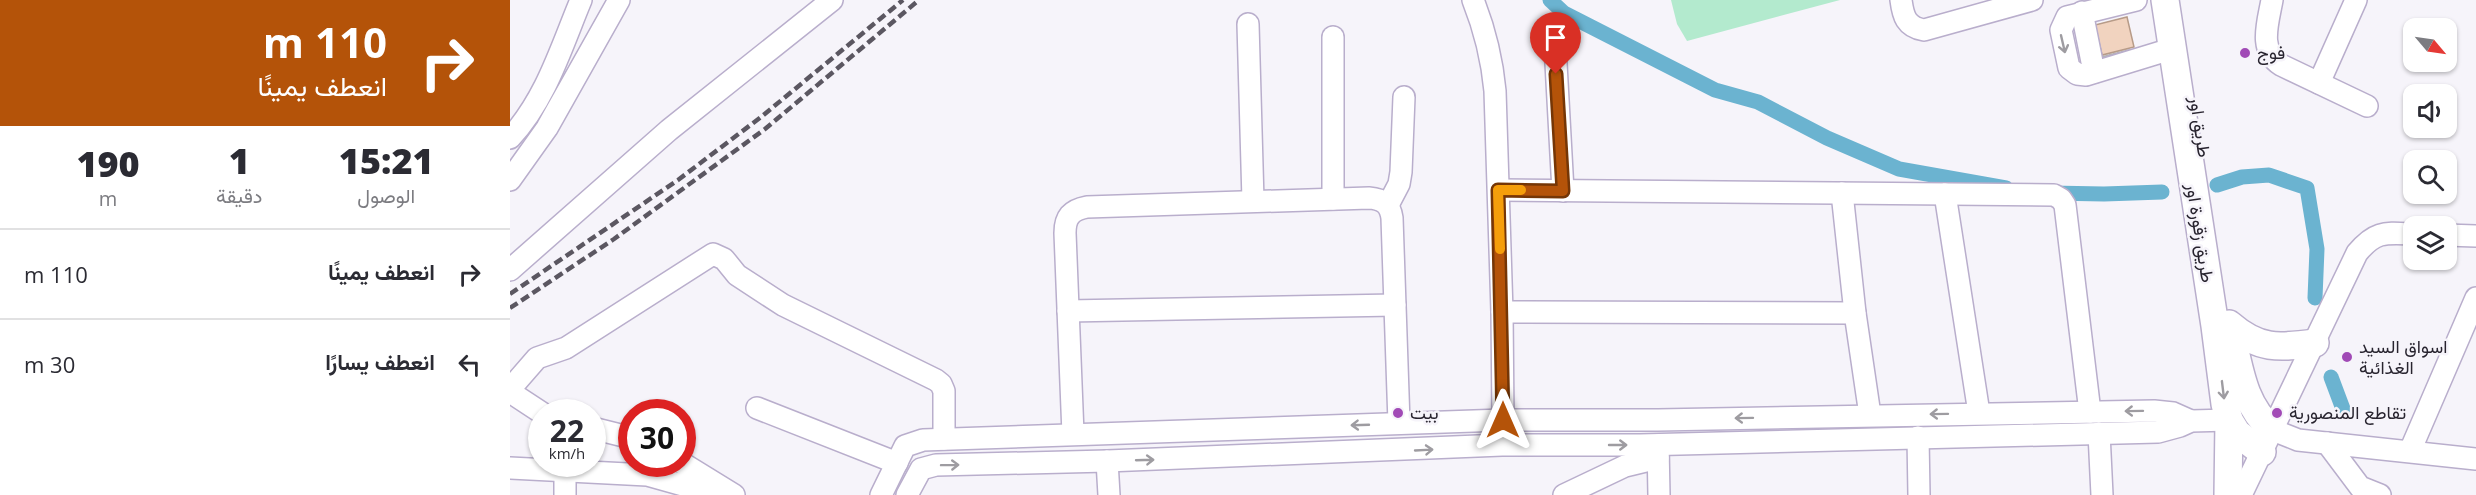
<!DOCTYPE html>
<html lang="ar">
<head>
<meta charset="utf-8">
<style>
  body { margin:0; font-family:"Open Sans",Vazirmatn,sans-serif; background:#f7f7f7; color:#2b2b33; direction:rtl; height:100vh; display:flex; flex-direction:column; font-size:22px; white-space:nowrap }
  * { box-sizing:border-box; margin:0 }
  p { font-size:20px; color:#7c7c81 }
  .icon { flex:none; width:33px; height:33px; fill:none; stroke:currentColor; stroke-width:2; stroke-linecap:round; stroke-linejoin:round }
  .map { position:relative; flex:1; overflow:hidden; direction:ltr }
  .sheet { display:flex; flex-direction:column; background:#fff; width:510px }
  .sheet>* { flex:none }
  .top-card { background:#b45309; color:#fff; overflow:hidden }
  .needle { width:39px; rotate:119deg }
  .fabs { position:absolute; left:1893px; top:18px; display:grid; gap:12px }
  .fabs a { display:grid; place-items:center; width:54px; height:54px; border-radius:12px; background:#fff; box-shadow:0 2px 4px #0004; font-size:30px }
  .speed { position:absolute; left:18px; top:399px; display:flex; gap:12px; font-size:30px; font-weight:700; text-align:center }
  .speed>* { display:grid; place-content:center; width:78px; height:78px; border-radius:50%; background:#fff; box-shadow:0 2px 4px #0004; line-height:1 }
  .speed small { font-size:15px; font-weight:400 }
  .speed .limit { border:9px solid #d22; background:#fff; color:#111 }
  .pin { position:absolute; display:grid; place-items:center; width:51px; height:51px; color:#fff; margin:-62px -26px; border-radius:50% 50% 50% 0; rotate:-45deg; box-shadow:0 0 6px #0007 }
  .pin .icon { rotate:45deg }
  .me { position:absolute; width:66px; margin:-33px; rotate:0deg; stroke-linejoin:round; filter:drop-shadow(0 0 4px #0008) }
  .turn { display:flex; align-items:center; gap:21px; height:126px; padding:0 24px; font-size:27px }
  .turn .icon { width:78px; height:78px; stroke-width:2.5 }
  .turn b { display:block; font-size:42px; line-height:51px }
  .eta { display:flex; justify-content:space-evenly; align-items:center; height:102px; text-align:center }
  .eta b { font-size:36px; font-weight:800; line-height:42px }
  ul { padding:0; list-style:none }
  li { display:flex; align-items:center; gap:18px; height:90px; padding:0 24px; border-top:2px solid #e1e1e2 }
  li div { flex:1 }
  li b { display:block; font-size:22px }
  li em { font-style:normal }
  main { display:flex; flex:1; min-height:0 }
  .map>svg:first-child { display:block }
  .green { fill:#b3eace }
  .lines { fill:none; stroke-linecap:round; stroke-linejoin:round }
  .canal { stroke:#6bb3d0; stroke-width:15 }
  .building { fill:#f1d3bf; stroke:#b79b88; stroke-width:1.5; filter:url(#shadow) }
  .minor-casing { stroke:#b9aecc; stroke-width:24 }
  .major-casing { stroke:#b9aecc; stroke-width:30 }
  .minor { stroke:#fff; stroke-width:21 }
  .major { stroke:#fff; stroke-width:27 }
  .rail { stroke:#5b5761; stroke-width:4.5; stroke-dasharray:9 4.5; stroke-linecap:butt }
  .oneway { stroke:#9e9ca1 }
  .route-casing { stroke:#753606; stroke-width:15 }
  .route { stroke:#b45309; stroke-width:10 }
  .slow { stroke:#f59e0b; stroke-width:10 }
  .poi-dot { fill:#a14ab6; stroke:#f6f4fa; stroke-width:2 }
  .labels { text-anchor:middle; stroke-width:5; stroke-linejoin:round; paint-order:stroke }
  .poi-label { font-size:18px; fill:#28242f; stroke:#f6f4fa; text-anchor:start }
  .street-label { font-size:18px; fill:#28242f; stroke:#f6f4fa }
</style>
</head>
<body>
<main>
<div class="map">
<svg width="1966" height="495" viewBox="0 0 1966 495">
  <defs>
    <filter id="shadow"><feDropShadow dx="-4.5" dy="4.5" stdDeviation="0" flood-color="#0004"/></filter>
  </defs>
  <rect width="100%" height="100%" fill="#f6f4fa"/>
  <!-- green -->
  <polygon class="green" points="1161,0 1330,0 1177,41 1167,24"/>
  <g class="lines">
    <!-- canal -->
    <g class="canal">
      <polyline points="1040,0 1054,13 1205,90 1248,102 1317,138 1389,169 1496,188"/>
      <polyline points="1707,185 1732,177 1759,175 1797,188 1807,249 1805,298"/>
      <polyline points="1540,193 1594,194 1652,192"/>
      <polyline points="1821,377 1833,409"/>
    </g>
  </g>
  <!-- building -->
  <polygon class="building" points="1617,17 1624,47 1592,55 1585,25"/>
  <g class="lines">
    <defs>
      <g id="minor">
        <path d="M963,0C975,30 982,59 985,91L992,312L993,420"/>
        <path d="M1391,0C1393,16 1396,27 1414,30L1522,0"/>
        <polyline points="1626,0 1557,17 1551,30 1559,68 1567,74 1576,75 1661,49"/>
        <path d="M1762,0C1758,23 1748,50 1771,65L1857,106"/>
        <polyline points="1572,12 1584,72"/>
        <polyline points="738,24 743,201"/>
        <polyline points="1044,27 1053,191"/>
        <polyline points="823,37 823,199"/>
        <polyline points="1809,83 1846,0"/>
        <path d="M0,138C36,99 51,48 71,0"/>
        <polyline points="0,180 37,128 109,0"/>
        <polyline points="989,190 1544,195 1551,199 1555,205 1580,412"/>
        <polyline points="1332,193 1345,313 1360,415"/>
        <polyline points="1435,194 1469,413"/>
        <polyline points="878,205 889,184 891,172 894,97"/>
        <polyline points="1936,235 1966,236"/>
        <polyline points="0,270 159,130 322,0"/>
        <polyline points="558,311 885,305"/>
        <polyline points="992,312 1345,313"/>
        <polyline points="0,389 27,358 56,348 203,254 214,259 227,275 273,305 426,380 431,384 434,391 434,439"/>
        <polyline points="0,392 32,413"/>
        <polyline points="247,408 387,463"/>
        <polyline points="82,428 122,438"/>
        <polyline points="1763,430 1788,440 1966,459"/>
        <polyline points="1589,433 1592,495"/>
        <path d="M563,434L555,233C555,217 561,210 577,207L859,198C873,199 880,204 882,218L889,423"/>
        <polyline points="1408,437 1409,495"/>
        <polyline points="1817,443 1850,487 1870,495"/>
        <polyline points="1148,445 1149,495"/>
        <polyline points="1900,451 1966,298"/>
        <polyline points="597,461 599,495"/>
        <polyline points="172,463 224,495"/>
        <polyline points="0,468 137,475 209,495"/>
        <polyline points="55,471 55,495"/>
        <polyline points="371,495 395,446 413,440 993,420 1148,420 1644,411 1663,413 1681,421"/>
        <polyline points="397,495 411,469 426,465 597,461 992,445 1130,445 1648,432 1670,426 1681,421 1719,420"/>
        <polyline points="1054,495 1115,466 1148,458"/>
        <path d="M1731,495L1847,253C1866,230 1876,233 1904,234"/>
      </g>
      <g id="major">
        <polyline points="1655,0 1705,326 1715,404 1719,420 1727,433 1752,452"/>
        <path d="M1714,325L1719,324C1749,350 1768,348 1805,343"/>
        <path d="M1720,328C1729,365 1732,405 1763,430"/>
        <polyline points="1718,495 1719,420"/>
      </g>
    </defs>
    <!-- minor casing -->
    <use href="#minor" class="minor-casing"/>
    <!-- major casing -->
    <use href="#major" class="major-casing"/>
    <!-- minor -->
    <use href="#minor" class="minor"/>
    <!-- major -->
    <use href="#major" class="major"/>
    <!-- rail -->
    <g class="rail">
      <polyline points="0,294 168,180 251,117 393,0"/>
      <polyline points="0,308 104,239 255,129 409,0"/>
    </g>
  </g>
  <!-- one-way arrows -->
  <defs><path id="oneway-shaft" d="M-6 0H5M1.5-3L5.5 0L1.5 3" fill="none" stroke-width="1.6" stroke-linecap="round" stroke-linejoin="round" transform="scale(1.5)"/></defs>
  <g class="oneway">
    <use href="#oneway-shaft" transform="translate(1553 44) rotate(77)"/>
    <use href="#oneway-shaft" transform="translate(1713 390) rotate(83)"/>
    <use href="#oneway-shaft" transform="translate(1624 411) rotate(179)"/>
    <use href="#oneway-shaft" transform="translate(1429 414) rotate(179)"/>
    <use href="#oneway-shaft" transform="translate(1234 418) rotate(179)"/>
    <use href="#oneway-shaft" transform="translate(850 425) rotate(178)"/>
    <use href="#oneway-shaft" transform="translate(1108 445)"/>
    <use href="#oneway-shaft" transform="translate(914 450) rotate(-3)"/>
    <use href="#oneway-shaft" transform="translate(635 460) rotate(-2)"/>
    <use href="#oneway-shaft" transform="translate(440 465) rotate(-1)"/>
  </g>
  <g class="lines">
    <defs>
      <polyline id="route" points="993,420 988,190 1053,191 1046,74"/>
    </defs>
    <!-- route casing -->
    <use href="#route" class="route-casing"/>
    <!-- route -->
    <use href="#route" class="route"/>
    <!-- slow -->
    <polyline class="slow" points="990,249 988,190 1011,190"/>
  </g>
  <!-- markers -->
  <g class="poi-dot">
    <circle cx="1735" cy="53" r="6"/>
    <circle cx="1837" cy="357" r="6"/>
    <circle cx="888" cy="413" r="6"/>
    <circle cx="1767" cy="413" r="6"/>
  </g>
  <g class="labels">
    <!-- poi labels -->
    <g class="poi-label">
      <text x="1747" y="59">فوج</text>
      <text x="1849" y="353">اسواق السيد<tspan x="1849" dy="21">الغذائية</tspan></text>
      <text x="900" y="419">بيت</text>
      <text x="1779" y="419">تقاطع المنصورية</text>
    </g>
    <!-- street labels -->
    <g class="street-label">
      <text transform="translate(1690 127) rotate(82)" y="6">طريق اور</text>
      <text transform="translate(1690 233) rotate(81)" y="6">طريق زقورة اور</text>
    </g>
  </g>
</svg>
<div class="fabs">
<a><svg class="needle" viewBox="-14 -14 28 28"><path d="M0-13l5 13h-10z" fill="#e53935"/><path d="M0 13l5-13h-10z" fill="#7c7c81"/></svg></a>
<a><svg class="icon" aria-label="sound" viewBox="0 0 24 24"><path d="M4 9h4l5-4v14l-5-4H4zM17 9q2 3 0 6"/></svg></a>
<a><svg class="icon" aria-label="search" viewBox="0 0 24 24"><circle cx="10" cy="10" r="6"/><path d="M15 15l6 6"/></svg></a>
<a><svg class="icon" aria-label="layers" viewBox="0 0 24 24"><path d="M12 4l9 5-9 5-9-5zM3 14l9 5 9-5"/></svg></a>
</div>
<div class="speed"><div>22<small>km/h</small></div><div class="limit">30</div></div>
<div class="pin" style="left:1046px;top:74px;background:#d93025"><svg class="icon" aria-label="arrive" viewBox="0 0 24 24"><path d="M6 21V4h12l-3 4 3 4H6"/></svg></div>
<svg class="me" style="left:993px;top:420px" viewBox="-20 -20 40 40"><path d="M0-17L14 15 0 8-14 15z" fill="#b45309" stroke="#fff" stroke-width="4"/></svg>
</div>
<section class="sheet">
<div class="top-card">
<div class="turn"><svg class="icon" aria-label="right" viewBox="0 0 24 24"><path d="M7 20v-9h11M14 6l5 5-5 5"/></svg><div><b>110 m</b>انعطف يمينًا</div></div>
</div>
<div class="eta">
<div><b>15:21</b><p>الوصول</p></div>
<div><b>1</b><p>دقيقة</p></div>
<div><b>190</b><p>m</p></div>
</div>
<ul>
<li><svg class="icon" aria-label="right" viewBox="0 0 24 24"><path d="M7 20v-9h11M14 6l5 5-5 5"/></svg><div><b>انعطف يمينًا</b></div><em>110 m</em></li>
<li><svg class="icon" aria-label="left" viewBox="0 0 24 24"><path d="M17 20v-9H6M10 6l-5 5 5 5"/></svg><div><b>انعطف يسارًا</b></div><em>30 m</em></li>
</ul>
</section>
</main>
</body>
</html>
